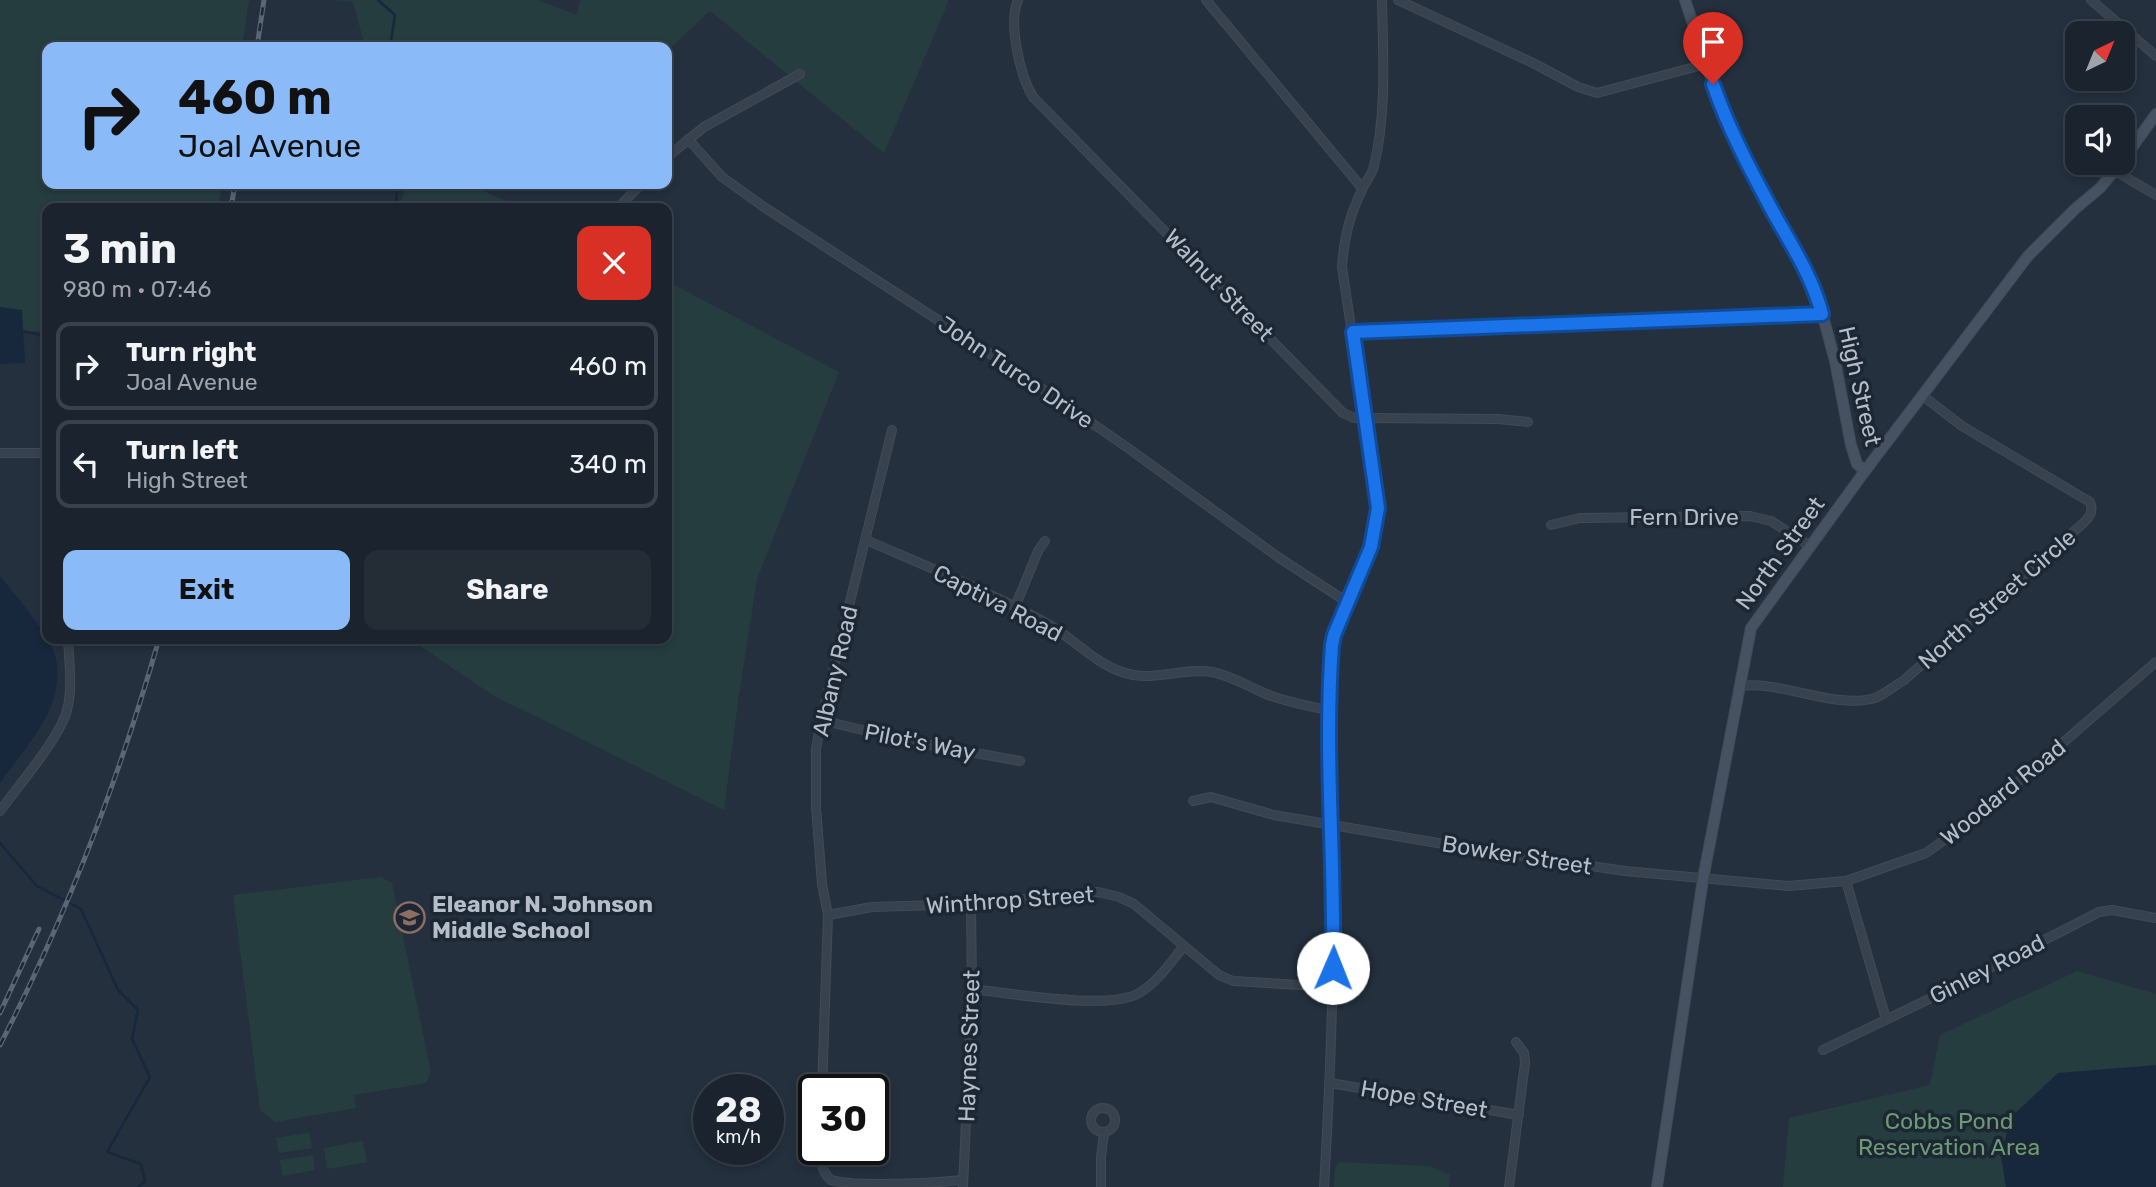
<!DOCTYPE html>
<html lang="en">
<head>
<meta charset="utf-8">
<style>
  body { margin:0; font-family:Rubik,sans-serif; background:#242c36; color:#f1f3f6; height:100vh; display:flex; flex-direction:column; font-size:26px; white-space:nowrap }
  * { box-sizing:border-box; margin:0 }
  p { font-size:23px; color:#a0a4aa }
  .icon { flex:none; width:38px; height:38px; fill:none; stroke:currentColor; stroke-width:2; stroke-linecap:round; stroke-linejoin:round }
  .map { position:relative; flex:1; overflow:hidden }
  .panel { position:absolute; left:42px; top:203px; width:630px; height:441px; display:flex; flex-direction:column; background:#1b242e; border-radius:14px; box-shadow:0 4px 10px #0003,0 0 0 2px #39414a }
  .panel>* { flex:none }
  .guide { position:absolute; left:42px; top:42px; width:630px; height:147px; border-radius:14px; box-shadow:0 4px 10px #0003,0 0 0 2px #39414a; background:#8abaf8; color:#111; overflow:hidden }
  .needle { width:46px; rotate:43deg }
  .controls { position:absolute; left:2065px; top:21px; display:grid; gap:14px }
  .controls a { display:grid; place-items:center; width:70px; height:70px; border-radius:14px; background:#1b242e; box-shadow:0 4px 10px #0003,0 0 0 2px #39414a; font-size:35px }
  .speed { position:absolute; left:693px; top:1074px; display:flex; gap:14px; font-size:35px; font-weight:700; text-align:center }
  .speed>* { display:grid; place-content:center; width:91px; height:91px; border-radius:50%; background:#1b242e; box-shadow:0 4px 10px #0003,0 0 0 2px #39414a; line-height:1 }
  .speed small { font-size:18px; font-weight:400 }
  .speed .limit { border:4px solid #111; border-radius:10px; background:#fff; color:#111 }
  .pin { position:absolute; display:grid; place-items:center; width:60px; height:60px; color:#fff; margin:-72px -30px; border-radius:50% 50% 50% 0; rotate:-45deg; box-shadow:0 0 7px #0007 }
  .pin .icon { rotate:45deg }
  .me { position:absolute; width:77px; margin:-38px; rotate:1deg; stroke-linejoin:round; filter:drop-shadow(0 0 5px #0008) }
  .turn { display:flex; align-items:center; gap:24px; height:147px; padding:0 21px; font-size:32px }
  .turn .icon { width:91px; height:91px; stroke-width:2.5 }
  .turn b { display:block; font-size:49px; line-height:60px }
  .round { display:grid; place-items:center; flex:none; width:74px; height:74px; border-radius:14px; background:#242c36 }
  .overview { display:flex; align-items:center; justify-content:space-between; height:119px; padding:0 21px }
  h1 { font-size:42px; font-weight:700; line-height:52px }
  .button { display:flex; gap:14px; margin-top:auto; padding:14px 21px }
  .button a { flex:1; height:80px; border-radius:14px; background:#8abaf8; color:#111; font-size:28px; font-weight:700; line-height:80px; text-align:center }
  .button a+a { background:#242c36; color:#f1f3f6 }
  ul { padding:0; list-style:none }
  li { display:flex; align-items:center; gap:21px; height:88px; margin:0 14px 10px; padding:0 7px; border:4px solid #39414a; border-radius:14px }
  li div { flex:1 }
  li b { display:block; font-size:26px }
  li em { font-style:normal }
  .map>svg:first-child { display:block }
  .green { fill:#263d3f }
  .water { fill:#17283c }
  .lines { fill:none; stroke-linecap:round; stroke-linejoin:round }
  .stream { stroke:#17283c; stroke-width:2.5 }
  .street-casing { stroke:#414b57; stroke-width:10 }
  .secondary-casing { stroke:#414b57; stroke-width:12 }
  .street { stroke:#38424e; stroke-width:8 }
  .secondary { stroke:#465161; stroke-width:10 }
  .rail-casing { stroke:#5a6675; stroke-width:5 }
  .rail { stroke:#1d2733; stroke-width:2.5; stroke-dasharray:8; stroke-linecap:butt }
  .route-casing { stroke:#114b97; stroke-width:18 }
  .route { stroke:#1a73e8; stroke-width:12 }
  .labels { text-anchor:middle; stroke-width:7; stroke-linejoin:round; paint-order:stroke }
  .street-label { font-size:23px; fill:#b4bdc9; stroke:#1d2733 }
  .poi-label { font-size:23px; font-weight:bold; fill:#b4bdc9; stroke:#1d2733; text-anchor:start }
  .park-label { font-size:23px; fill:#6b9a74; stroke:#1d2733 }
</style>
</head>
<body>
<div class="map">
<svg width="2156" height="1187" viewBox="0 0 2156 1187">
  <rect width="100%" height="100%" fill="#24303e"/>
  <!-- green -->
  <g class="green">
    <polygon points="0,0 249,0 242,47 47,47 47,184 222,184 218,208 47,208 47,331 0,332"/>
    <polygon points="337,0 537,0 577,15 580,0 949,0 884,153 710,11 667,51 667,47 365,47 353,2"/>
    <polygon points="407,184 467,184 523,208 399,208"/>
    <polygon points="667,281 839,372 757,579 738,702 724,810 491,694 410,639 667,639"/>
    <polygon points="381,877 392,883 431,1072 426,1083 354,1095 356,1108 275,1122 260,1110 233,895"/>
    <polygon points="2077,971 2156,994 2156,1065 2001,1155 2006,1187 1783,1187 1789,1118 1930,1085 1940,1035"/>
    <polygon points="309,1133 312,1148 279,1153 276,1138"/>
    <polygon points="363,1141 367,1162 327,1169 324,1148"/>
    <polygon points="313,1155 315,1170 282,1176 280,1160"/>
    <polygon points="1339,1162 1430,1166 1450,1175 1449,1187 1334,1187 1335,1168"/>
  </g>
  <!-- water -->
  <g class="water">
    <polygon points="0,307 22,310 25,363 0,364"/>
    <path d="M0,576C14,593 48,633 54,652C70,703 27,745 0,783Z"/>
    <polygon points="2156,1065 2156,1187 2006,1187 2001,1155 2011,1117 2058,1073"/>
  </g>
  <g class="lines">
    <!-- stream -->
    <g class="stream">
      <polyline points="378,0 395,15 390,47"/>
      <polyline points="389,208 396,201 398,184"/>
      <polyline points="22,331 46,336"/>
      <polyline points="0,843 37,886 81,909 118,990 138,1010 132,1039 150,1077 107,1152 141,1164 145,1181 138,1187"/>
    </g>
    <defs>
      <g id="street">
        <path d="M1018,0C1008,23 1020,76 1033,97L1343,413L1354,418H1366L1498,419L1528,422"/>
        <polyline points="1206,0 1362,188"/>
        <polyline points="1398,0 1533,63 1578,87 1597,93 1706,64"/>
        <polyline points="2091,0 2156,56"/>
        <polyline points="688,139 722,177 764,207 1018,372 1128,448 1278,557 1347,602"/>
        <polyline points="667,157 704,127 800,74"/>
        <polyline points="2115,171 2156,195"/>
        <polyline points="618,208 641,184"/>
        <polyline points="1353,332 1822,314"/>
        <polyline points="0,453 47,453"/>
        <polyline points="1551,525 1580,518 1750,516 1771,521 1810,546"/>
        <path d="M866,540C926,566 988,591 1046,623C1072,637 1093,662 1122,672C1152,683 1182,667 1212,672C1232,676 1248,686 1266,694C1287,702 1307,706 1328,710"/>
        <polyline points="1015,607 1038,551 1045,541"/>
        <path d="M1739,686C1781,680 1836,710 1875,698C1884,695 1894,686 1903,681L2079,527C2087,520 2095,513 2090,502L1962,426L1923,396"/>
        <polyline points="821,720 908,741 1020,761"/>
        <polyline points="1193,801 1211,797 1274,815 1461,847 1625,871 1788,886 1846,881 1926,853 1981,814 2156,662"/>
        <path d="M0,811C18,786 60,738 67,710C73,688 69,662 68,639"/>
        <polyline points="1846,881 1886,1019"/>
        <polyline points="828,915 872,907 971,904 1098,892 1119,897 1134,904 1219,975 1233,981 1333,987"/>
        <path d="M972,989C1010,993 1109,1011 1139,993C1158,982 1170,963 1184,946"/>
        <polyline points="1823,1050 1927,1000 2099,912 2112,910 2156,918"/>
        <polyline points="1330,1083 1519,1115"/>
        <polyline points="822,1090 828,915 822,884 816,807 816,749 821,720 892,430"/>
        <circle cx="1103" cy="1120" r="12"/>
        <path d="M819,1150C820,1160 822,1173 831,1180C853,1187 935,1183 963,1180"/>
        <polyline points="963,1187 972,989 971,904"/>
        <polyline points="1101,1187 1101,1157 1104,1133"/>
        <path d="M1324,1187C1330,1083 1335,978 1333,874C1332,797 1326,721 1332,645L1333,635L1371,547L1378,508L1342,267C1344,238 1349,217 1362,190C1365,182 1372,175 1374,166C1387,112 1383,55 1382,0"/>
        <polyline points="1509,1187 1525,1063 1524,1053 1516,1042"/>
      </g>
      <g id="secondary">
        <polyline points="1685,0 1720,104 1753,174 1807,269 1817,294 1835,361 1851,445 1857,464 1865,471"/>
        <polyline points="2123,160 2156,114"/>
        <polyline points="1657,1187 1703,879 1751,628 1865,471 2028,256 2075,209 2100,188 2121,163"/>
      </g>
    </defs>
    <!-- street casing -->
    <use href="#street" class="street-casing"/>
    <!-- secondary casing -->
    <use href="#secondary" class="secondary-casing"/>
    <!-- street -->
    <use href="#street" class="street"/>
    <!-- secondary -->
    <use href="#secondary" class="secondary"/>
    <defs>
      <g id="rail">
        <polyline points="257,47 264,0"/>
        <polyline points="231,208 235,184"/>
        <polyline points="0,1013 39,929"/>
        <path d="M0,1045C67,915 119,779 159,639"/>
      </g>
    </defs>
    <!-- rail casing -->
    <use href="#rail" class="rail-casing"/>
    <!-- rail -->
    <use href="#rail" class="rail"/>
  </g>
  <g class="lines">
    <defs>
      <path id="route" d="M1333,968C1335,861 1324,753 1332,645L1334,635L1371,547L1378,508L1353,332L1822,314C1812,276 1792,246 1773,212C1751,171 1728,128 1713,84"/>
    </defs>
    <!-- route casing -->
    <use href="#route" class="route-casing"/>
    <!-- route -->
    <use href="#route" class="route"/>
  </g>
  <!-- icons -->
  <defs>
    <symbol id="school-ring" viewBox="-11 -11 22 22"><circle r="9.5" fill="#1d2733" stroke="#8d6e63" stroke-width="1.5"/><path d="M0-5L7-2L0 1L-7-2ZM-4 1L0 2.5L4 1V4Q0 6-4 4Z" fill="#8d6e63"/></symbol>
  </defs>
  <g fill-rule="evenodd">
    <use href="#school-ring" x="392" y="900" width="35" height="35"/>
  </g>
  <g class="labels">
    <!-- street labels -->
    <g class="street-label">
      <text transform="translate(1219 285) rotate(46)" y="8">Walnut Street</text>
      <text transform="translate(1016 372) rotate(34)" y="8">John Turco Drive</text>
      <text transform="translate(1860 386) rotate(77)" y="8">High Street</text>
      <text x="1684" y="525">Fern Drive</text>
      <text transform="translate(1780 553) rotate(-54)" y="8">North Street</text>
      <text transform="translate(1997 599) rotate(-41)" y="8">North Street Circle</text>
      <text transform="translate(998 603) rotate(27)" y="8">Captiva Road</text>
      <text transform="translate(835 671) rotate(-77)" y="8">Albany Road</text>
      <text transform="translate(920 742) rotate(11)" y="8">Pilot's Way</text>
      <text transform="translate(2003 792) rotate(-39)" y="8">Woodard Road</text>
      <text transform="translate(1517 855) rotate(9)" y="8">Bowker Street</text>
      <text transform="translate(1010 900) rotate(-4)" y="8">Winthrop Street</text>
      <text transform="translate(1987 969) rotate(-27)" y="8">Ginley Road</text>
      <text transform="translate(969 1046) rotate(-88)" y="8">Haynes Street</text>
      <text transform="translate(1424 1099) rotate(10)" y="8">Hope Street</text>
    </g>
    <!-- poi labels -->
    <g class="poi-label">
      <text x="432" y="912">Eleanor N. Johnson<tspan x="432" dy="26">Middle School</tspan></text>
    </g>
    <!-- park labels -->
    <g class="park-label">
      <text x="1949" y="1129">Cobbs Pond<tspan x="1949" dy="26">Reservation Area</tspan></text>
    </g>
  </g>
</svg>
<div class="controls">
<a><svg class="needle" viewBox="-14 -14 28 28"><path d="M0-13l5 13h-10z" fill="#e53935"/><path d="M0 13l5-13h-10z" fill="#a0a4aa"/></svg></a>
<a><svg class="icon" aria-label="sound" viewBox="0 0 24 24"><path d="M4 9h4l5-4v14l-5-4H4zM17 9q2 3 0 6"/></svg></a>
</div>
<div class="speed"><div>28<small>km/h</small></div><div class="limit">30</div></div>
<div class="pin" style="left:1713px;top:84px;background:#d93025"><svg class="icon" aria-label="arrive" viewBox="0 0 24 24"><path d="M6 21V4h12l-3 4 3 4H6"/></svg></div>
<svg class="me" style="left:1333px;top:968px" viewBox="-20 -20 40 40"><circle r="19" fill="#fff"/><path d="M0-13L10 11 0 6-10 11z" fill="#1a73e8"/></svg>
<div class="guide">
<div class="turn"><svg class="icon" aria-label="right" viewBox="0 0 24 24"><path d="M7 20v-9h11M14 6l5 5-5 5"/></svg><div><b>460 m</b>Joal Avenue</div></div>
</div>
<section class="panel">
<div class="overview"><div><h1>3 min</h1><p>980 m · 07:46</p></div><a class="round" style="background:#d93025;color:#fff"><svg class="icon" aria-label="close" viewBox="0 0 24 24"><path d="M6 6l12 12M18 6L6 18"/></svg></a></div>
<ul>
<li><svg class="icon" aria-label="right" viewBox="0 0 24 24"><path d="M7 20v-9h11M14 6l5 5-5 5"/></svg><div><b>Turn right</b><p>Joal Avenue</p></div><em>460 m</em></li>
<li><svg class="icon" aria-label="left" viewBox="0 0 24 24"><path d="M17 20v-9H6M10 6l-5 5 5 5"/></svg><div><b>Turn left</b><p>High Street</p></div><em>340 m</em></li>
</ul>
<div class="button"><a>Exit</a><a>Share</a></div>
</section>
</div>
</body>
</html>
